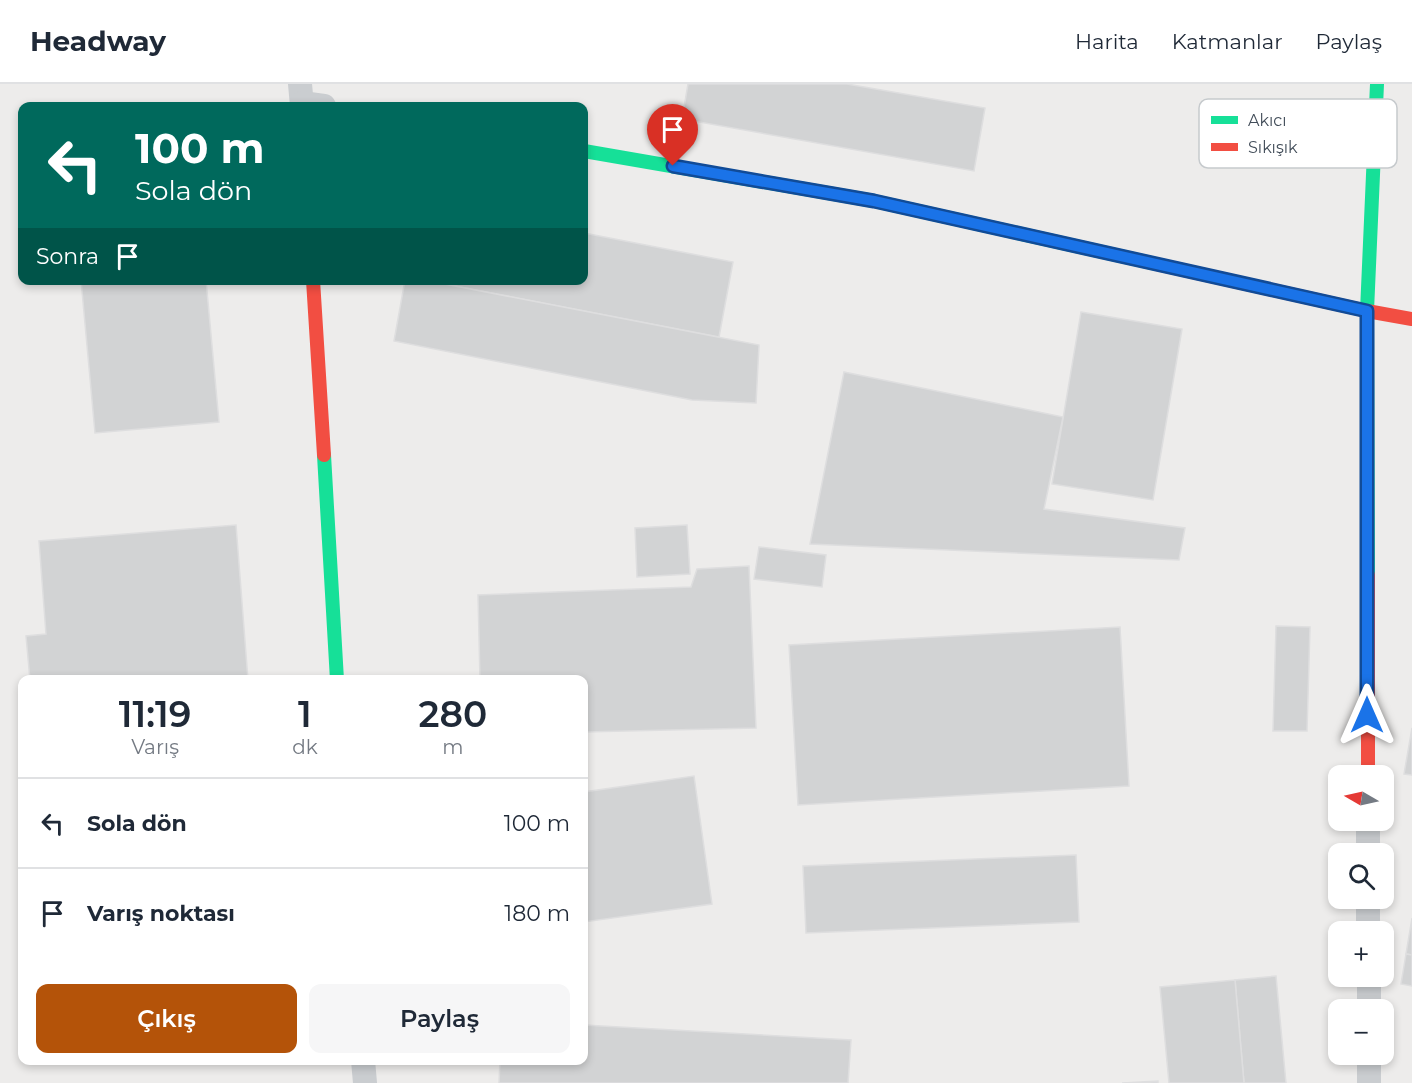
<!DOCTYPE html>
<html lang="tr">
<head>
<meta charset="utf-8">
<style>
  body { margin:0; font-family:Montserrat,sans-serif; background:#f6f6f7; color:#1f2937; height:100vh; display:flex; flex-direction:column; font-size:22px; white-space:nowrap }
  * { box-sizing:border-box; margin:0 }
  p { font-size:20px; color:#747a83 }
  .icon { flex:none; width:33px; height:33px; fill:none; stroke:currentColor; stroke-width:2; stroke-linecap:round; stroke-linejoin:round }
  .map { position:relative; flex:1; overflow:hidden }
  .details { position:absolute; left:18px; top:591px; width:570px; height:390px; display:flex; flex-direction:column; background:#fff; border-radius:12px; box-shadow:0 3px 9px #0003 }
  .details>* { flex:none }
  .guide { position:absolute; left:18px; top:18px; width:570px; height:183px; border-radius:12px; box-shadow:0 3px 9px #0003; background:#00695c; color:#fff; overflow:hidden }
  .needle { width:39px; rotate:279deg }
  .tools { position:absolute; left:1328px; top:681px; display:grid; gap:12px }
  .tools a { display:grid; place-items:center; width:66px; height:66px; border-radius:12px; background:#fff; box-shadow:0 3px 9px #0003; font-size:30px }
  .pin { position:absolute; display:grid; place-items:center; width:51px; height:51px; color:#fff; margin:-62px -26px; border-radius:50% 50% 50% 0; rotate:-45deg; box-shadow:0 0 6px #0007 }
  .pin .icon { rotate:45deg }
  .me { position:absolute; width:66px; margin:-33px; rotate:0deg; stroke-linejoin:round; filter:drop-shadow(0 0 4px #0008) }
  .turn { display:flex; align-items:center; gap:21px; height:126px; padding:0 18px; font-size:27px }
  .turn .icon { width:78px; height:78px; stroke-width:2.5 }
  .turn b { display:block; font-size:42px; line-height:51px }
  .then { display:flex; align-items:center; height:57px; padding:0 18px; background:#0003; gap:12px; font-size:22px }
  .eta { display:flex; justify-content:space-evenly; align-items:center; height:102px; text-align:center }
  .eta b { font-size:36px; font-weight:600; line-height:42px }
  .action { display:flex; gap:12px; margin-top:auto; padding:12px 18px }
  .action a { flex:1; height:69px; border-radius:12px; background:#b45309; color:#fff; font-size:24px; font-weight:600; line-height:69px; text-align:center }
  .action a+a { background:#f6f6f7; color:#1f2937 }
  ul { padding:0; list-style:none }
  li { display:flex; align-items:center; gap:18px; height:90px; padding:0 18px; border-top:2px solid #e0e1e3 }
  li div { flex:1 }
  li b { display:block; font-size:22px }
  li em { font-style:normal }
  header { display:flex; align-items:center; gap:36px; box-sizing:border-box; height:84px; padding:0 30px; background:#fff; border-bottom:2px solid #e0e1e3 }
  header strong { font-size:28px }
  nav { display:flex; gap:33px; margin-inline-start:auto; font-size:21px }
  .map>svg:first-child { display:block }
  .building { fill:#d2d3d4; stroke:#dededf; stroke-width:1.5 }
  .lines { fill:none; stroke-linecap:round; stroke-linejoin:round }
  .street { stroke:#cacdd0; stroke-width:24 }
  .fast { stroke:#16e098; stroke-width:14 }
  .jam { stroke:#f24e42; stroke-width:14 }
  .route-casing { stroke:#114b97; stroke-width:15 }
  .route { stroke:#1a73e8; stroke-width:10 }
  .key { fill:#fff; stroke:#c6cacd; stroke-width:1.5 }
  .key-label { font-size:16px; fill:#424d59 }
</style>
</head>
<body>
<header>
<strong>Headway</strong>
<nav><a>Harita</a><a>Katmanlar</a><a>Paylaş</a></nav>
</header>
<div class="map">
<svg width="1412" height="999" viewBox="0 0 1412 999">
  <rect width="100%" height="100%" fill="#edeceb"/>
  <!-- building -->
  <g class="building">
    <polygon points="688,0 847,0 985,24 974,87 682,35"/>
    <polygon points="584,149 733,178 719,253 424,196 584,196"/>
    <polygon points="81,196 206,196 219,338 95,349"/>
    <polygon points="405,196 424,196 759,261 756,319 692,316 394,257"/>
    <polygon points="1081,228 1182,245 1153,416 1052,400"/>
    <polygon points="844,288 1063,333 1044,425 1185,444 1179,476 810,460"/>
    <polygon points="236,441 248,596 30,596 26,552 46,550 39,457"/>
    <polygon points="687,441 690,490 637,493 635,444"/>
    <polygon points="759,463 826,471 822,503 754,495"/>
    <polygon points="749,482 756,644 584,648 584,596 480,596 478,511 691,503 697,485"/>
    <polygon points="1276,542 1310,543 1307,647 1273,647"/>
    <polygon points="1120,543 1129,702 798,721 789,561"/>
    <polygon points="1412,644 1412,691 1404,690"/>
    <polygon points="694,692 712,820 584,838 584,708"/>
    <polygon points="1076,771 1079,838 806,849 803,782"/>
    <polygon points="1412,834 1412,871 1406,870"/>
    <polygon points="1406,870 1412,871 1412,902 1401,900"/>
    <polygon points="1276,892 1286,999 1244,999 1235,896"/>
    <polygon points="1235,896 1244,999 1169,999 1160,903"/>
    <polygon points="584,941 851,956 848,999 499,999 500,976 584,976"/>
    <polygon points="1158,997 1158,999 1122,999"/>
  </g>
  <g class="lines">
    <!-- street -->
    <g class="street">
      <polyline points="300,0 302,22"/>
      <polyline points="302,19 324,22"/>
      <polyline points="1368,736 1368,770"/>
      <polyline points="1368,814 1368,848"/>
      <polyline points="1369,892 1369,926"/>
      <polyline points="1369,970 1369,999"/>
      <polyline points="363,976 365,999"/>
    </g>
    <!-- fast -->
    <g class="fast">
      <polyline points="584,67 874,117 1156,180"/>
      <polyline points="324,371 337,596"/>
      <polyline points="1368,491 1367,227 1377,0"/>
    </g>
    <!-- jam -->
    <g class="jam">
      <polyline points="1156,180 1367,227 1412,235"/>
      <polyline points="313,196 324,371"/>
      <polyline points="1368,491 1368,692"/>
    </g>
  </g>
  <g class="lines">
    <defs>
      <polyline id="route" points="673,82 874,117 1367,227 1367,631"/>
    </defs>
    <!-- route casing -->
    <use href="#route" class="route-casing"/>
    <!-- route -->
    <use href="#route" class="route"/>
  </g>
  <!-- legend -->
  <rect x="1199" y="15" width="198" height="69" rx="9" class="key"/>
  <rect x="1211" y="32" width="27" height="8" fill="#16e098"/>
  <rect x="1211" y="59" width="27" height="8" fill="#f24e42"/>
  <g class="key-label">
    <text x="1248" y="42">Akıcı</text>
    <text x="1248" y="69">Sıkışık</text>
  </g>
</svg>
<div class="tools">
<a><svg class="needle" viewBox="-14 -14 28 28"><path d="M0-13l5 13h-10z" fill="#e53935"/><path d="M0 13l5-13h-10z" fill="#747a83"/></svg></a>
<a><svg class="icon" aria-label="search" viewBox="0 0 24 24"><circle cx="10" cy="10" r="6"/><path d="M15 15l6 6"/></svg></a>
<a>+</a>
<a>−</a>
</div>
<div class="pin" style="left:673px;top:82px;background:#d93025"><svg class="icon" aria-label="arrive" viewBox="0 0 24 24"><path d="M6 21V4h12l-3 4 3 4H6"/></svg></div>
<svg class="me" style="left:1367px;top:631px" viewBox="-20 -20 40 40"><path d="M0-17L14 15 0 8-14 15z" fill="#1a73e8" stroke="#fff" stroke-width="4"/></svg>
<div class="guide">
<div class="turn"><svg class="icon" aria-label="left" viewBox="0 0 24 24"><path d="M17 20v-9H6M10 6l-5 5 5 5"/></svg><div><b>100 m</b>Sola dön</div></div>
<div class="then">Sonra<svg class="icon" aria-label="arrive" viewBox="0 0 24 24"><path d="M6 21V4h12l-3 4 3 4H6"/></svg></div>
</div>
<section class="details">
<div class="eta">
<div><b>11:19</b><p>Varış</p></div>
<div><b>1</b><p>dk</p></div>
<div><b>280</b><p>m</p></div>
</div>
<ul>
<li><svg class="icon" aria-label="left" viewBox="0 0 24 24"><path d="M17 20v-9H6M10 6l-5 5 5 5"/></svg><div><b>Sola dön</b></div><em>100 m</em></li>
<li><svg class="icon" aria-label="arrive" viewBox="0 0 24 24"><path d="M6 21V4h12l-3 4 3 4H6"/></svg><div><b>Varış noktası</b></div><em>180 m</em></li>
</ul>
<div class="action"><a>Çıkış</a><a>Paylaş</a></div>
</section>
</div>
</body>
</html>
